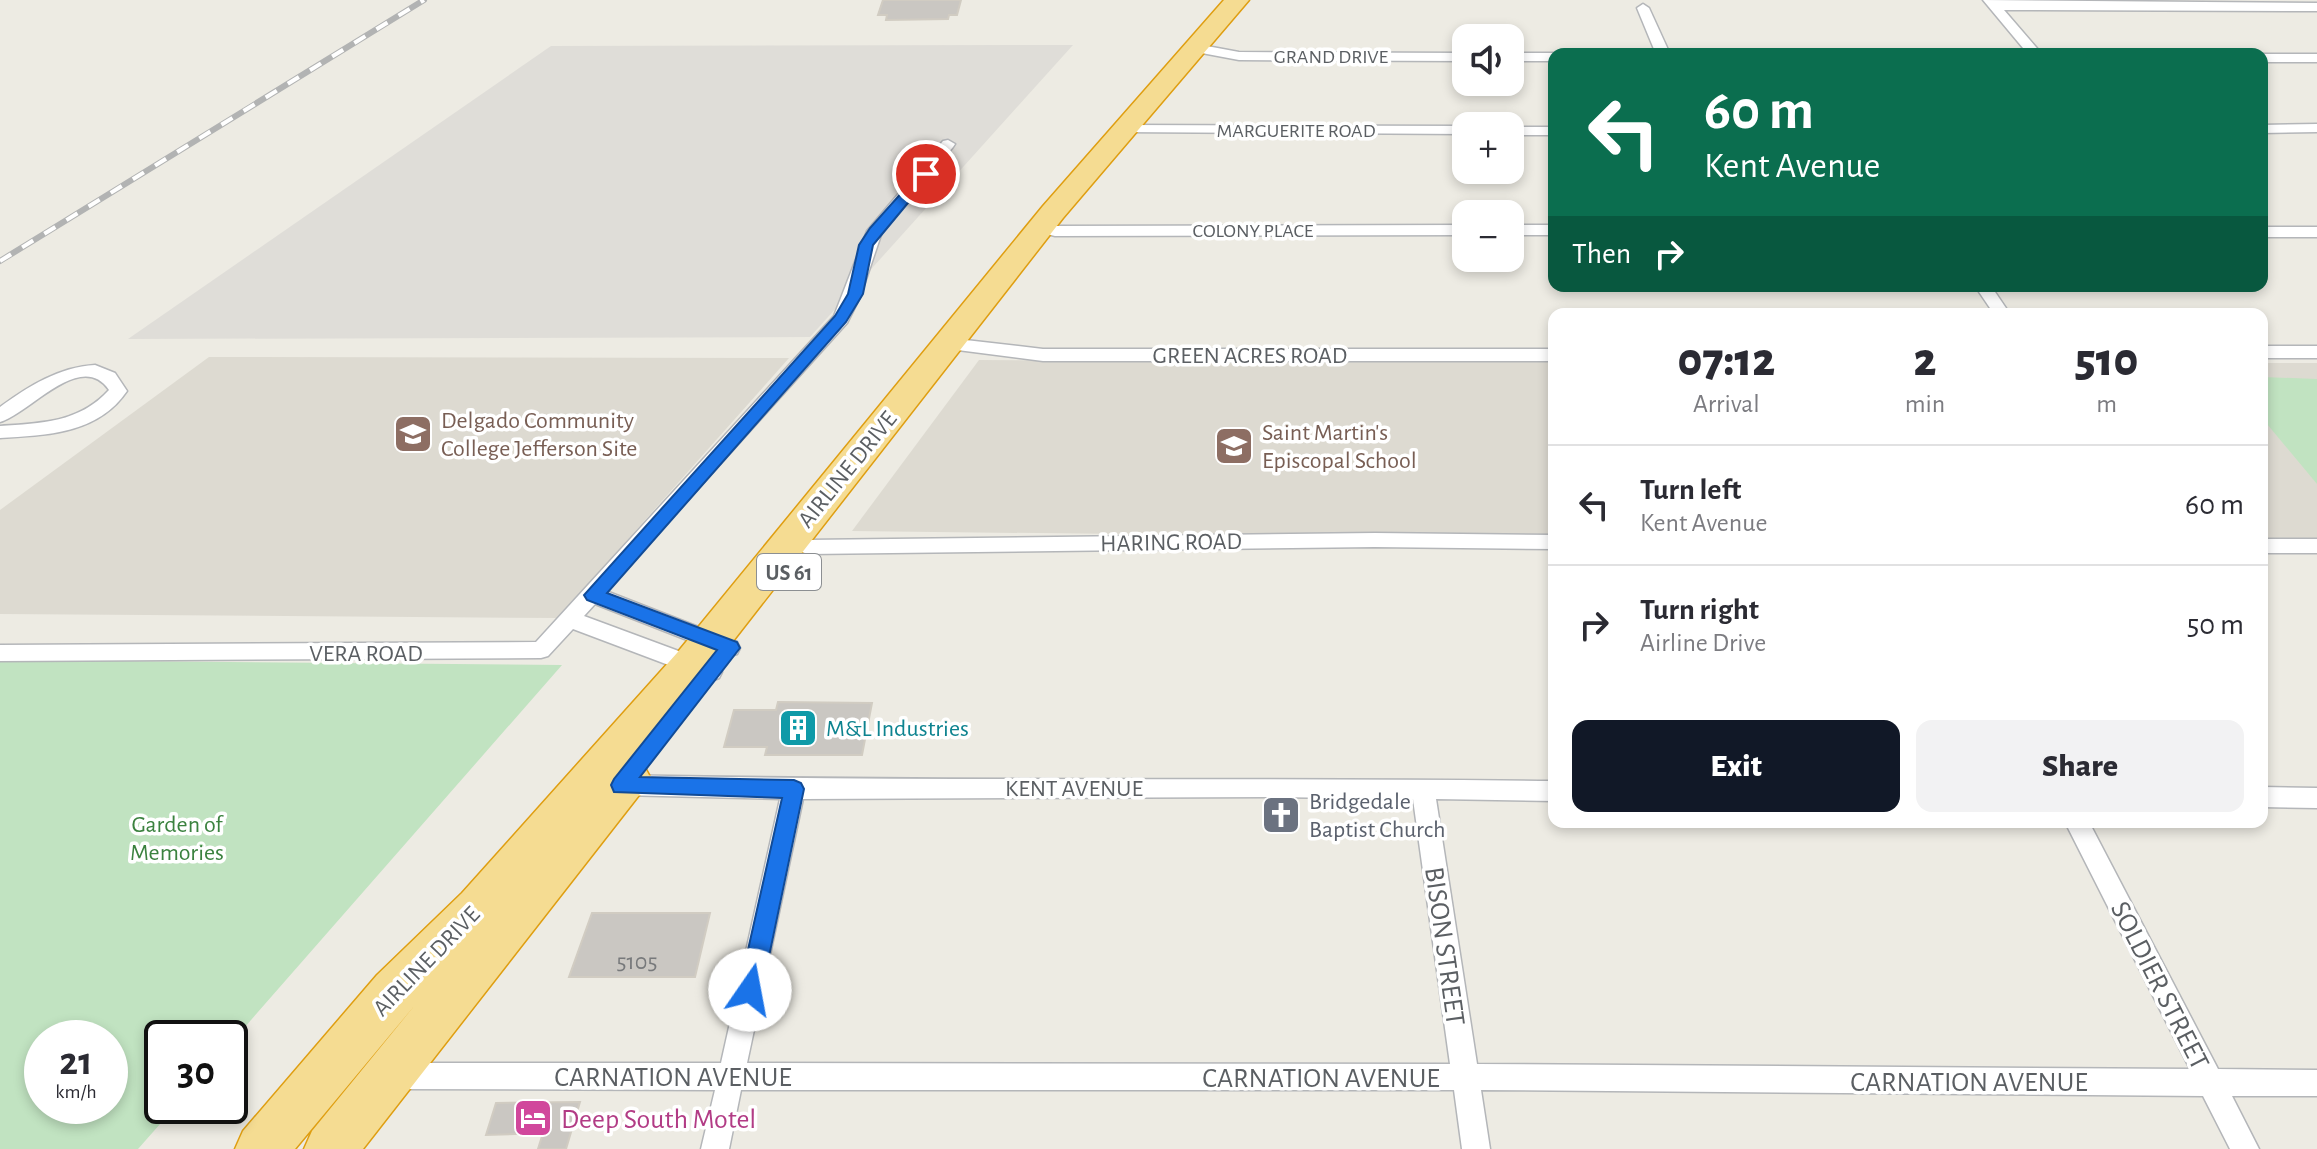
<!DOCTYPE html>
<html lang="en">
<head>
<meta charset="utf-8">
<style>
  body { margin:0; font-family:"Alegreya Sans",sans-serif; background:#f2f2f3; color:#2b2b33; height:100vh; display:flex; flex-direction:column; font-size:30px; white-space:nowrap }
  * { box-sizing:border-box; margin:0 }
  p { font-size:26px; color:#7c7c81 }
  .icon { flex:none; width:44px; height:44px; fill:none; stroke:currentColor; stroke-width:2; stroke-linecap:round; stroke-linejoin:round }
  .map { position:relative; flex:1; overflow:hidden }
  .details { position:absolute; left:1548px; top:308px; width:720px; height:520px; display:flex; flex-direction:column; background:#fff; border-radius:16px; box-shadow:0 4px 12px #0003 }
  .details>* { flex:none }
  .hud { position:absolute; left:1548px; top:48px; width:720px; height:244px; border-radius:16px; box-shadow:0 4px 12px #0003; background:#0b6e4f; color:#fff; overflow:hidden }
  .controls { position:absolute; left:1452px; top:24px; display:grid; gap:16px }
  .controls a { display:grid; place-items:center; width:72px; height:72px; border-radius:16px; background:#fff; box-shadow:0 4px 12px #0003; font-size:40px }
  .speed { position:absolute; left:24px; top:1020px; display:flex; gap:16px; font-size:40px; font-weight:700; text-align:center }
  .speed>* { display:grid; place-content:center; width:104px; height:104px; border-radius:50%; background:#fff; box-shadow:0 4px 12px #0003; line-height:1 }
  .speed small { font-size:20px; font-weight:400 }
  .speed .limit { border:4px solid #111; border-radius:12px; background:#fff; color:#111 }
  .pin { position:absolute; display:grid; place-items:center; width:68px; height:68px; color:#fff; margin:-34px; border:4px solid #fff; border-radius:50%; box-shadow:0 2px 8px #0007 }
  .me { position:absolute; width:88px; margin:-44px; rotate:12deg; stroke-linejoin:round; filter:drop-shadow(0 0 6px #0008) }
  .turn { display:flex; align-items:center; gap:28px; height:168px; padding:0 24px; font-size:36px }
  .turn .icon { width:104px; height:104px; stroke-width:2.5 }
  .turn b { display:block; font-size:56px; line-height:68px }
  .then { display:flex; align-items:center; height:76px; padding:0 24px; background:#0003; gap:16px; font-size:30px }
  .eta { display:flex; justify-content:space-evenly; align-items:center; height:136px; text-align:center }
  .eta b { font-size:48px; font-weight:800; line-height:56px }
  .primary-button { display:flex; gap:16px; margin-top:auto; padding:16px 24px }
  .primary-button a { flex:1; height:92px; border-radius:16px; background:#111827; color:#fff; font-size:32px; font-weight:800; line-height:92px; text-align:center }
  .primary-button a+a { background:#f2f2f3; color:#2b2b33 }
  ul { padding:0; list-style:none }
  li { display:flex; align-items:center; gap:24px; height:120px; padding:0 24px; border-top:2px solid #e1e1e2 }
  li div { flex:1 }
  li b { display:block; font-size:30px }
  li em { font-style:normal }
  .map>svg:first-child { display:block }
  .industrial { fill:#dfddd8 }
  .education { fill:#dddad1 }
  .green { fill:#c1e3c1; fill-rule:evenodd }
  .building { fill:#cac7c2; stroke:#d1ccc2; stroke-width:2 }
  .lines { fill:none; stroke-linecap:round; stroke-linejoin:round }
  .street-casing { stroke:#b4b6b9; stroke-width:3 }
  .highway-casing { stroke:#df9e11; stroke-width:3 }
  .street { fill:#fff; fill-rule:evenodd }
  .highway { fill:#f5dc92; fill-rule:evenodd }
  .rail-casing { stroke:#b2b3b3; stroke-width:6 }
  .rail { stroke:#fff; stroke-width:4; stroke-dasharray:13; stroke-linecap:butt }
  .route { fill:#1a73e8; stroke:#114b97; stroke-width:2 }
  .labels { text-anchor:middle; stroke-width:7; stroke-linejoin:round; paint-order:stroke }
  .far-street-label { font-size:20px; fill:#5b5f63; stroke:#fff }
  .shield { fill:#fff; stroke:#8c8f92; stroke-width:2 }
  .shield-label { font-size:22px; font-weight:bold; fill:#5b5f63 }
  .street-label { font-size:24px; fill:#5b5f63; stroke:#fff }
  .education-label { font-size:24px; fill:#785e54; stroke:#fff; text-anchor:start }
  .culture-label { font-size:24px; fill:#0d838f; stroke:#fff; text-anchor:start }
  .worship-label { font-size:24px; fill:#5b616d; stroke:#fff; text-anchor:start }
  .park-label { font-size:24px; fill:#3b823f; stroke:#fff }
  .near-number-label { font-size:24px; fill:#77797b }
  .near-street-label { font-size:28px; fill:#5b5f63; stroke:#fff }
  .near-hotel-label { font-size:28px; fill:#b23c85; stroke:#fff; text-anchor:start }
</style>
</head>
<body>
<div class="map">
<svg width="2317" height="1149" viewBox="0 0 2317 1149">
  <rect width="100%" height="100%" fill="#edebe3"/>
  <!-- industrial -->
  <polygon class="industrial" points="1073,45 810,337 128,339 551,46"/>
  <!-- education -->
  <g class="education">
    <polygon points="209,357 789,358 558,618 0,614 0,510"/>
    <polygon points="979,360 1554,362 1554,539 852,531"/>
    <rect x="2262" y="363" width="55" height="185"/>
  </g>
  <!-- green -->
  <g class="green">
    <polygon points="2262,377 2317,379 2317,484 2262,418"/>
    <path d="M0,660L562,665L230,1044V1038H162V1106H176L138,1149H0ZM42,1038H110V1106H42Z"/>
  </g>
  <!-- building -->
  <g class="building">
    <polygon points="883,0 961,0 957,15 949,15 948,19 886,20 887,15 878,15"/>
    <polygon points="778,702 872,703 862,755 765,755 767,747 724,747 734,710 776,710"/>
    <polygon points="592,913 710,913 695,977 569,977"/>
    <polygon points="580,1102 566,1149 538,1149 543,1133 486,1135 496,1103"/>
  </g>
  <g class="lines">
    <defs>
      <g id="street">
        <polygon points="1983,0 2317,3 2317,11 2004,10 2042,54 2028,54"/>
        <polygon points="1643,4 1649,8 1670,54 1656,54 1637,8"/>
        <polygon points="1196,44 1239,52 1466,53 1466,61 1239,60 1191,51 1189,48"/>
        <polygon points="1510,53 1554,53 1558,54 1554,54 1554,61 1510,61"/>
        <rect x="2262" y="54" width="55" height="8"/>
        <polygon points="2317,124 2317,132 2262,133 2262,125"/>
        <polygon points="1125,125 1466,126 1467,126 1466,134 1120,132 1120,126"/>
        <rect x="1510" y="127" width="44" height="8"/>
        <polygon points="948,140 955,144 953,147 882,232 860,297 847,323 606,591 737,642 740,648 737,654 730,656 723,654 595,604 584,616 719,666 722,672 719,678 711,681 573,629 548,656 541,658 0,661 0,645 536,642 834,316 867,231 943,141"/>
        <polygon points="1040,223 1055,226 1466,225 1466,235 1055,236 1035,231 1032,228"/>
        <rect x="1510" y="225" width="44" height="10"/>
        <rect x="2262" y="227" width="55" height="10"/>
        <polygon points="1975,286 1991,286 2010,314 1994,314"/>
        <polygon points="948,338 1043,349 1554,349 1554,361 1043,361 942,348 940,344"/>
        <rect x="2262" y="346" width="55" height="12"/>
        <path d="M95,365L115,373L127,391C98,434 47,435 0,438V426C41,423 79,423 109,390C81,349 29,414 0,422V407C29,386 59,367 95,365Z"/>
        <polygon points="1375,533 1554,535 1554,549 1375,547 808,554 783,546 780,541 783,536 790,534 808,540"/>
        <rect x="2262" y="539" width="55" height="14"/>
        <path d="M621,775C932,782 1243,777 1554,781V801L1436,799L1477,1064L2190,1069L2065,822H2089L2218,1069L2317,1070V1096H2232L2259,1149H2230L2203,1096L1481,1090L1490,1149H1462L1454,1090H741L729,1149H701L715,1090L393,1089L384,1085L380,1076L384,1067L393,1063H721L780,799L621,795L613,792L610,785L613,778ZM1273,797L1413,799L1450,1064L747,1063L803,799Z"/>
        <polygon points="2262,787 2317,788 2317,808 2262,807"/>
      </g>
      <polygon id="highway" points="1224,0 1249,0 1063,218 705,677 634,760 643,764 650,777 643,790 363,1149 304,1149 312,1131 415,1005 295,1149 235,1149 243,1131 377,975 462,893 677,653 1043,206"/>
    </defs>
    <!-- street casing -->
    <use href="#street" class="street-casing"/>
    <!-- highway casing -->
    <use href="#highway" class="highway-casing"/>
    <!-- street -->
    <use href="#street" class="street"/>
    <!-- highway -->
    <use href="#highway" class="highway"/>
    <defs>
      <polyline id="rail" points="0,261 424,0"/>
    </defs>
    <!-- rail casing -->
    <use href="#rail" class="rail-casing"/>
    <!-- rail -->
    <use href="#rail" class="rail"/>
  </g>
  <!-- route -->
  <polygon class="route" points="921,171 932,174 873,245 863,294 846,322 607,593 737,642 740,648 640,777 794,780 801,783 804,789 762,990 758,998 750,1001 742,998 739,990 782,798 614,792 611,785 614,779 717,650 587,600 584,595 835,316 848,294 859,245 870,228"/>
  <!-- icons -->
  <defs>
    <symbol id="university-square" viewBox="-11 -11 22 22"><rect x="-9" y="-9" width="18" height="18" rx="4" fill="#8d6e63" stroke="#fff"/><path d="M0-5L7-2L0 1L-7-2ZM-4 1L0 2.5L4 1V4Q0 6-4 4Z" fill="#fff"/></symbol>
    <symbol id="school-square" viewBox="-11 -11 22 22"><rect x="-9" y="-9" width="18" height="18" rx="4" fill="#8d6e63" stroke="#fff"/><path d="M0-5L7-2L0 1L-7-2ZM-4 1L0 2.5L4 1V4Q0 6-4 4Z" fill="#fff"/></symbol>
    <symbol id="building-square" viewBox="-11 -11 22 22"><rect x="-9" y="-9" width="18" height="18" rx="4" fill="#0f9aa8" stroke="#fff"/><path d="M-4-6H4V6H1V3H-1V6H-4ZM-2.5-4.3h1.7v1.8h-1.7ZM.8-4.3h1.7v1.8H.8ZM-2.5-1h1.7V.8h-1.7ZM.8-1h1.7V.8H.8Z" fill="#fff"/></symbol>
    <symbol id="church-square" viewBox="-11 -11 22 22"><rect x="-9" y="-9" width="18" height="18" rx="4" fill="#6b7280" stroke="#fff"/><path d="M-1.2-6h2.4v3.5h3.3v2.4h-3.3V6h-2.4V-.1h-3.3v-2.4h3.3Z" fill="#fff"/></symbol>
    <symbol id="hotel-square" viewBox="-11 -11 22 22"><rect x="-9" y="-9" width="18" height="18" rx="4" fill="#d1479c" stroke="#fff"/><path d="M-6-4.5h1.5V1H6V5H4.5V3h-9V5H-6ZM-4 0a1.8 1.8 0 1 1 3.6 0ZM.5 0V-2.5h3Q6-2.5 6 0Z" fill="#fff"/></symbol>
  </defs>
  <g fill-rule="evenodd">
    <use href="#university-square" x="391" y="412" width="44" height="44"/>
    <use href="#school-square" x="1212" y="424" width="44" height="44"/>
    <use href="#building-square" x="776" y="706" width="44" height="44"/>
    <use href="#church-square" x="1259" y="793" width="44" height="44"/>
    <use href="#hotel-square" x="511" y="1096" width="44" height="44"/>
  </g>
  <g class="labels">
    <!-- far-street labels -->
    <g class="far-street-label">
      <text x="1331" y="63">GRAND DRIVE</text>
      <text x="1296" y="137">MARGUERITE ROAD</text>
      <text x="1253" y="237">COLONY PLACE</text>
    </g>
    <!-- shield labels -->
    <rect class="shield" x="757" y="554" width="64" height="36" rx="6"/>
    <g class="shield-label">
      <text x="789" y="580">US 61</text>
    </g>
    <!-- street labels -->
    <g class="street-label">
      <text x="1250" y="363">GREEN ACRES ROAD</text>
      <text transform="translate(847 469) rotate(-51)" y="8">AIRLINE DRIVE</text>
      <text transform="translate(1171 542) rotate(-1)" y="8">HARING ROAD</text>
      <text x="366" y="661">VERA ROAD</text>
      <text x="1074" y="796">KENT AVENUE</text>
      <text transform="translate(426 961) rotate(-46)" y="8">AIRLINE DRIVE</text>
    </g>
    <!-- education labels -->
    <g class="education-label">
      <text x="441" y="428">Delgado Community<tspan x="441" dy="28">College Jefferson Site</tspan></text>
      <text x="1262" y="440">Saint Martin's<tspan x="1262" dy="28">Episcopal School</tspan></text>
    </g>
    <!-- culture labels -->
    <g class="culture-label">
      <text x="826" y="736">M&amp;L Industries</text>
    </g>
    <!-- worship labels -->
    <g class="worship-label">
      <text x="1309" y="809">Bridgedale<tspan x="1309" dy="28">Baptist Church</tspan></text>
    </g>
    <!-- park labels -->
    <g class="park-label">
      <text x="177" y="832">Garden of<tspan x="177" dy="28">Memories</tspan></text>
    </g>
    <!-- near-number labels -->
    <g class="near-number-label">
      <text x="637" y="969">5105</text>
    </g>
    <!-- near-street labels -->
    <g class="near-street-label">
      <text transform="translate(1446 946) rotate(82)" y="10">BISON STREET</text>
      <text transform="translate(2161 985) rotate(63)" y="10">SOLDIER STREET</text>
      <text x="673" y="1086">CARNATION AVENUE</text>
      <text x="1321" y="1087">CARNATION AVENUE</text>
      <text x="1969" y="1091">CARNATION AVENUE</text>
    </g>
    <!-- near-hotel labels -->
    <g class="near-hotel-label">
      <text x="561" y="1128">Deep South Motel</text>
    </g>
  </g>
</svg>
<div class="controls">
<a><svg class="icon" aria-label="sound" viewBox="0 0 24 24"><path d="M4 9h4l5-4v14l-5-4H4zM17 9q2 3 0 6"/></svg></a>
<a>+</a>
<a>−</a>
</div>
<div class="speed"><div>21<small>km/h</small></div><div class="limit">30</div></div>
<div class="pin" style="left:926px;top:174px;background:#d93025"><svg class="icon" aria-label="arrive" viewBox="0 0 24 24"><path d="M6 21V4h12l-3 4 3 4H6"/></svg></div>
<svg class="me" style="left:750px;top:990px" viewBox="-20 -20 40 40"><circle r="19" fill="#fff"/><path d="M0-13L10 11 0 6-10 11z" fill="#1a73e8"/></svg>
<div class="hud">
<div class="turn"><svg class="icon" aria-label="left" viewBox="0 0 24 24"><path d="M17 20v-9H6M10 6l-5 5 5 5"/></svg><div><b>60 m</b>Kent Avenue</div></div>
<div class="then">Then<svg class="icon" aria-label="right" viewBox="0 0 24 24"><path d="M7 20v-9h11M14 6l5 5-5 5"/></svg></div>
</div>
<section class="details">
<div class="eta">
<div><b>07:12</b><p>Arrival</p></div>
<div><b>2</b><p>min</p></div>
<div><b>510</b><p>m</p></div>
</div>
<ul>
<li><svg class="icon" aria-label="left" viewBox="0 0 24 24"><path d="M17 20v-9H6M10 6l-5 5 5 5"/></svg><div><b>Turn left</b><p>Kent Avenue</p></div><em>60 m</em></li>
<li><svg class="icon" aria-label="right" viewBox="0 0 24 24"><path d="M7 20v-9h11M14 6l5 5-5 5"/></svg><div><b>Turn right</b><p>Airline Drive</p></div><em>50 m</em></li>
</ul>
<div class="primary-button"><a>Exit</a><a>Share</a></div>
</section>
</div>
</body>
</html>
